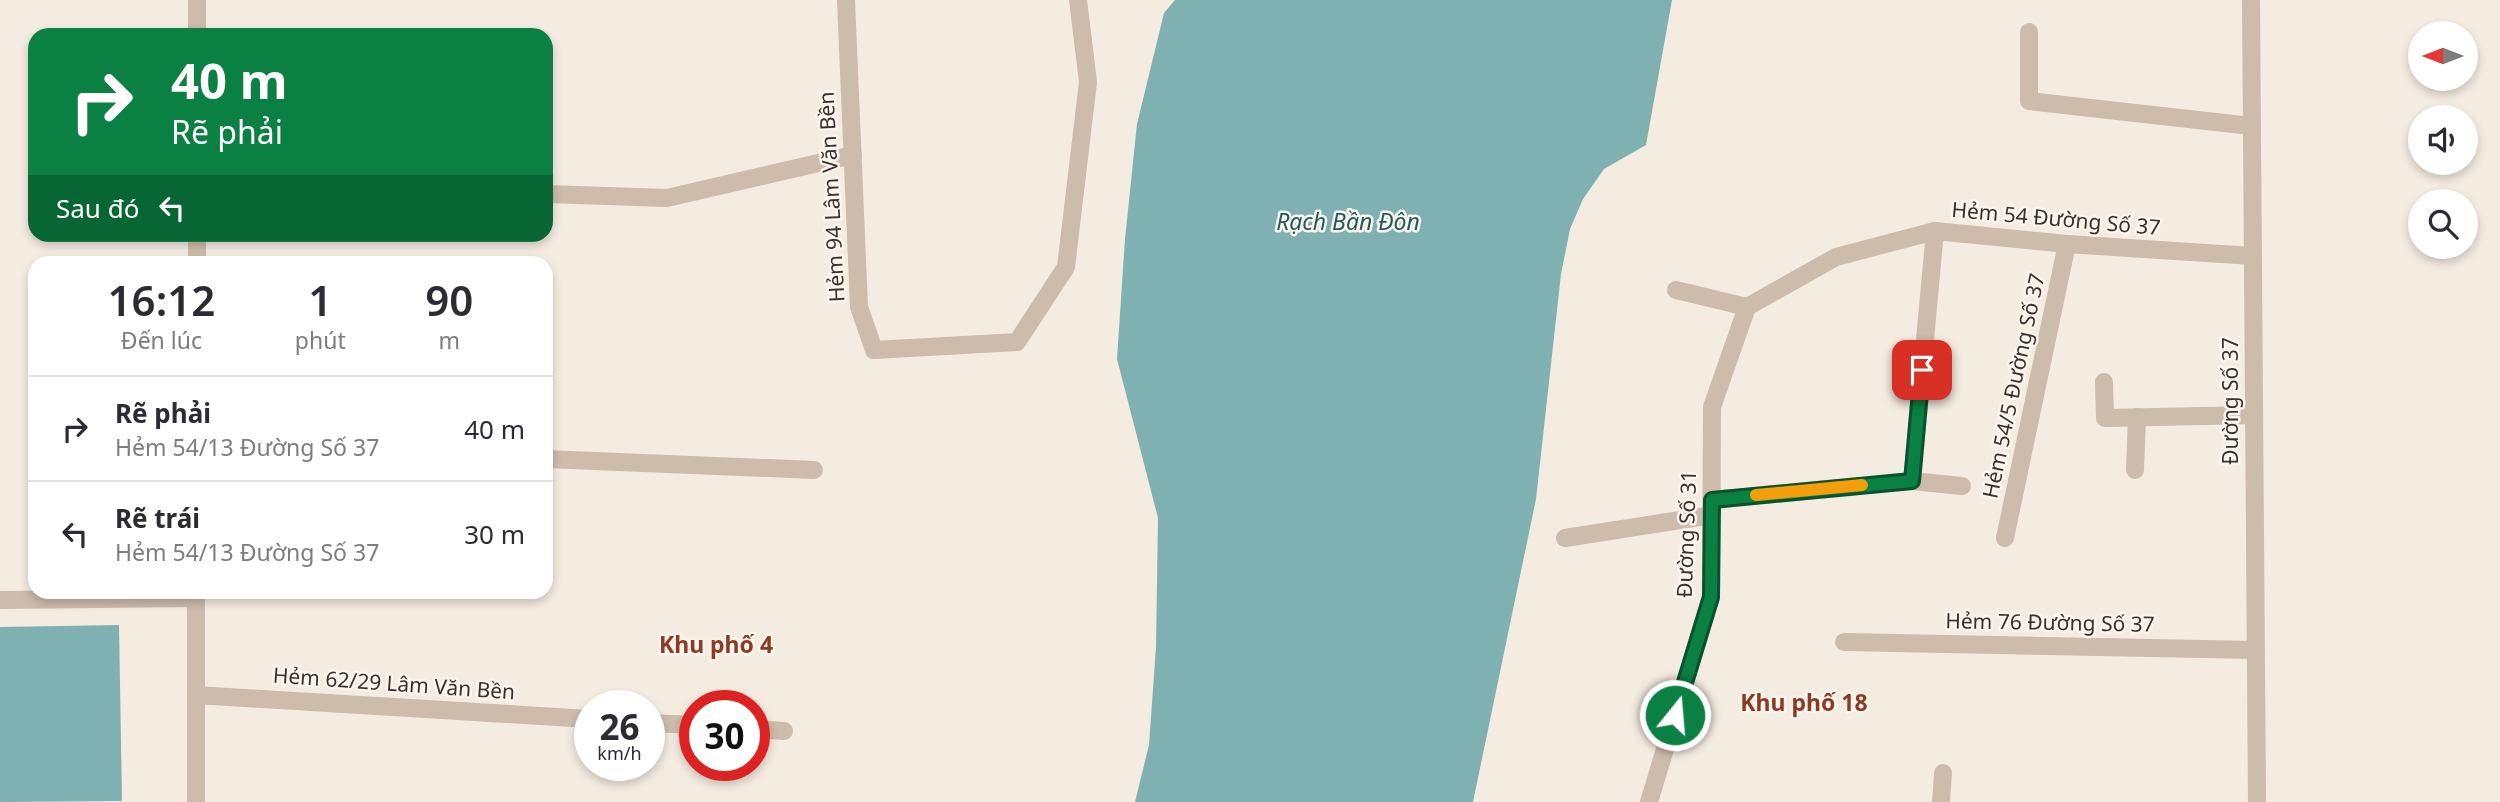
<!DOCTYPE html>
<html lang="vi">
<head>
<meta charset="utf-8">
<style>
  body { margin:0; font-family:"Noto Sans",sans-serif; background:#f7f7f7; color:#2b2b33; height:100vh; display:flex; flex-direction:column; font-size:26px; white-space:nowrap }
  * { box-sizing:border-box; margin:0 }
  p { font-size:23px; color:#7c7c81 }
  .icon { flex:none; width:38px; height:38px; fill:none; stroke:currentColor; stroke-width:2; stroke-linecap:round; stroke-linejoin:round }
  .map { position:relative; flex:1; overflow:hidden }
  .details { position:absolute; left:28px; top:256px; width:525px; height:343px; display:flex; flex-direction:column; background:#fff; border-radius:21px; box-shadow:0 4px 10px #0003 }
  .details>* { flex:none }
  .guide { position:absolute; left:28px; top:28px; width:525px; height:214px; border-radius:21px; box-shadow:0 4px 10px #0003; background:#0b8043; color:#fff; overflow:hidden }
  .needle { width:46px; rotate:270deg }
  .controls { position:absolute; left:2408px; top:21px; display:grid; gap:14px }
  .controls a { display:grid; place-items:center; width:70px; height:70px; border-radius:50%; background:#fff; box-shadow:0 4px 10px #0003; font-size:35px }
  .speed { position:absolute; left:574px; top:690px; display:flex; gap:14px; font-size:35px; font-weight:700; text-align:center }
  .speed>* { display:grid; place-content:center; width:91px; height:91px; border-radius:50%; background:#fff; box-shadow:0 4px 10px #0003; line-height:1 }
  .speed small { font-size:18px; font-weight:400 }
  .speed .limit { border:10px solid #d22; background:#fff; color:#111 }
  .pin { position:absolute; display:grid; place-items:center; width:60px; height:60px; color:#fff; margin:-30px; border-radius:14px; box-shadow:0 4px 10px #0006 }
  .me { position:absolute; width:77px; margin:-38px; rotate:17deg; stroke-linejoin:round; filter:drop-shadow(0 0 5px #0008) }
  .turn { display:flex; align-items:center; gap:24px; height:147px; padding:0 28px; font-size:32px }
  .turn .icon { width:91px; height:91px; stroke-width:2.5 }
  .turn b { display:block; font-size:49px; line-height:60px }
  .then { display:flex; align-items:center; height:66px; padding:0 28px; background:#0003; gap:14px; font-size:26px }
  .eta { display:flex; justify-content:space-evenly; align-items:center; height:119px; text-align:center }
  .eta b { font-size:42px; font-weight:600; line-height:49px }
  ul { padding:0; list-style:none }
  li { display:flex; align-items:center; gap:21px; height:105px; padding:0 28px; border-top:2px solid #e1e1e2 }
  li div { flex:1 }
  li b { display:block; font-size:26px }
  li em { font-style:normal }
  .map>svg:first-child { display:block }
  .water { fill:#7fb0b2 }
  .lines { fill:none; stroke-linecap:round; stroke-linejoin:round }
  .minor { stroke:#cdbbac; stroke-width:18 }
  .route-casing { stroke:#07532c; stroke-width:18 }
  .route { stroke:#0b8043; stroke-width:12 }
  .slow { stroke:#f59e0b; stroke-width:12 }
  .labels { text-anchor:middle; stroke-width:5; stroke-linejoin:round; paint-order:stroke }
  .street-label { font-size:21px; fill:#3b302b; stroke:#fbf5ee }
  .water-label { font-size:23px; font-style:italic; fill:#1f5a5e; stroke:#fbf5ee }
  .neighbourhood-label { font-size:23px; font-weight:bold; fill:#8c3b22; stroke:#fbf5ee }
</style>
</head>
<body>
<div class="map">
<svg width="2500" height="802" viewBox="0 0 2500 802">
  <rect width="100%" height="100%" fill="#f4ebe1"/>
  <!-- water -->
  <g class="water">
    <polygon points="1175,0 1672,0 1646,145 1604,169 1583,199 1570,229 1561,274 1536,499 1473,802 1135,802 1149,745 1156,647 1158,518 1117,359 1125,239 1137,124 1164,13"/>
    <polygon points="119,625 122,801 0,802 0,627"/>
  </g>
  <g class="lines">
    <!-- minor -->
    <g class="minor">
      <polyline points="197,0 197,35"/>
      <polyline points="846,0 859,307 874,350 1017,342 1066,267 1088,82 1078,0"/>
      <polyline points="2251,0 2257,802"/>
      <polyline points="2029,32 2029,101 2251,126"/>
      <polyline points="546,194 667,198 853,155"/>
      <polyline points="197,262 197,234"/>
      <polyline points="1676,290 1747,307"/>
      <polyline points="1747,307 1836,257 1935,231 2067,244 2253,256"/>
      <polyline points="2104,382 2105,418 2254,415"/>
      <polyline points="546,459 814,470"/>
      <polyline points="2135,470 2137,417"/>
      <polyline points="1912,481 1962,486"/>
      <polyline points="1712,500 1912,481 1935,231"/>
      <polyline points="1565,538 1712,515"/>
      <polyline points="2005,538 2067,244"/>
      <polyline points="0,600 196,598"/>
      <polyline points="1844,642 2256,650"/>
      <polyline points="196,695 590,719"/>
      <polyline points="649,723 695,725"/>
      <polyline points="754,729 784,731"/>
      <polyline points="196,802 196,592"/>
      <polyline points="1649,802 1711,597 1712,407 1747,307"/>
      <polyline points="1941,802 1943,773"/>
    </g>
  </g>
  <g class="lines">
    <defs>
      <polyline id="route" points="1675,715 1711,597 1712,500 1912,481 1922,370"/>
    </defs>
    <!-- route casing -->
    <use href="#route" class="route-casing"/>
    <!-- route -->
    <use href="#route" class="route"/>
    <!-- slow -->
    <polyline class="slow" points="1756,495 1862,485"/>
  </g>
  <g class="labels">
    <!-- street labels -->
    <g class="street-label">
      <text transform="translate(832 197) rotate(-93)" y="7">Hẻm 94 Lâm Văn Bền</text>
      <text transform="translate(2056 219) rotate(5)" y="7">Hẻm 54 Đường Số 37</text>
      <text transform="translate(2014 386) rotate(-78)" y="7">Hẻm 54/5 Đường Số 37</text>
      <text transform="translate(2231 401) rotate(-90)" y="7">Đường Số 37</text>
      <text transform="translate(1687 534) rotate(-88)" y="7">Đường Số 31</text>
      <text transform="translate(2050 623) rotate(1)" y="7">Hẻm 76 Đường Số 37</text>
      <text transform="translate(394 684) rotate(4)" y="7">Hẻm 62/29 Lâm Văn Bền</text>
    </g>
    <!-- water labels -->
    <g class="water-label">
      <text x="1348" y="230">Rạch Bần Đôn</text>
    </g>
    <!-- neighbourhood labels -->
    <g class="neighbourhood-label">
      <text x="716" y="653">Khu phố 4</text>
      <text x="1804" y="711">Khu phố 18</text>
    </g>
  </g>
</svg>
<div class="controls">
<a><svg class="needle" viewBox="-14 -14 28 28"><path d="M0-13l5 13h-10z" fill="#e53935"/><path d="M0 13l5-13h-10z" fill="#7c7c81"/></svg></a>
<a><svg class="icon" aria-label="sound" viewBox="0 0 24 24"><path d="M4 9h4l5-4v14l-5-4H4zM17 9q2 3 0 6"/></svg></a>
<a><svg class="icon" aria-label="search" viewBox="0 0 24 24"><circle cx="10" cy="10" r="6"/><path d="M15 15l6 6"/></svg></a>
</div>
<div class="speed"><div>26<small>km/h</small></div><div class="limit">30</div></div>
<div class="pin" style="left:1922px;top:370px;background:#d93025"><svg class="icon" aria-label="arrive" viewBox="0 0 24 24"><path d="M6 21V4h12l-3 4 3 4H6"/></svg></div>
<svg class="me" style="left:1675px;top:715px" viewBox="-20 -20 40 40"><circle r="17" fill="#0b8043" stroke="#fff" stroke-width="3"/><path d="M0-11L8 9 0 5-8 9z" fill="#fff"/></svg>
<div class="guide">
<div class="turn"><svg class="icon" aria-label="right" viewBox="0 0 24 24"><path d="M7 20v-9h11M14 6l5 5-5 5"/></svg><div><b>40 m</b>Rẽ phải</div></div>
<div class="then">Sau đó<svg class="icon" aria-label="left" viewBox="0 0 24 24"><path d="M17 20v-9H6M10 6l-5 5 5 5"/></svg></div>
</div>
<section class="details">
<div class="eta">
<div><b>16:12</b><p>Đến lúc</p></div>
<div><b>1</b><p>phút</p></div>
<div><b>90</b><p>m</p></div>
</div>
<ul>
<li><svg class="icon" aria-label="right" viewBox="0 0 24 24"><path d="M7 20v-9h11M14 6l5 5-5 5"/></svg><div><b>Rẽ phải</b><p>Hẻm 54/13 Đường Số 37</p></div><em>40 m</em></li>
<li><svg class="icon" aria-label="left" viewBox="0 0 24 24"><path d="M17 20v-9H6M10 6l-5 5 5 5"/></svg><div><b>Rẽ trái</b><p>Hẻm 54/13 Đường Số 37</p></div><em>30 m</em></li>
</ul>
</section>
</div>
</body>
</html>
